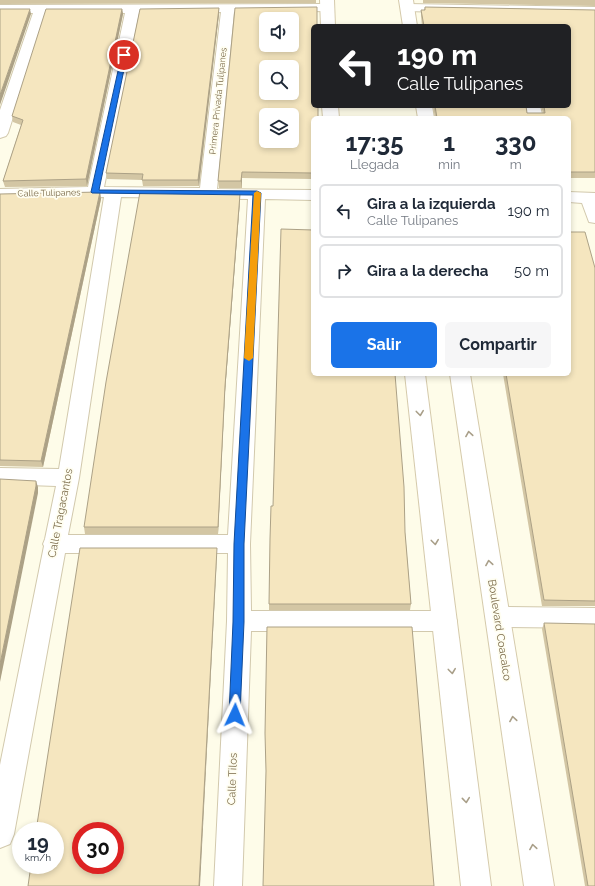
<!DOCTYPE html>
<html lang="es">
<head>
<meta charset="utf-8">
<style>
  body { margin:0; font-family:Raleway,sans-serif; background:#f6f6f7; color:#1f2937; height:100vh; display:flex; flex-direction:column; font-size:15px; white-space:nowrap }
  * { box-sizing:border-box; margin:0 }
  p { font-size:13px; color:#747a83 }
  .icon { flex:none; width:22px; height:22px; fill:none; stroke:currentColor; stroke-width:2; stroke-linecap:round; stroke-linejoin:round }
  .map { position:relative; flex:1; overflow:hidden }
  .panel { position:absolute; left:311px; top:116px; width:260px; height:260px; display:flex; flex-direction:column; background:#fff; border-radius:6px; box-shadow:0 2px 6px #0003 }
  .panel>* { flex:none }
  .top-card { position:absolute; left:311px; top:24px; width:260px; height:84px; border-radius:6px; box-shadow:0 2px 6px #0003; background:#202124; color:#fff; overflow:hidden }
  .tools { position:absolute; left:259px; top:12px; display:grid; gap:8px }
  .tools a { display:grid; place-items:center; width:40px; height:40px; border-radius:6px; background:#fff; box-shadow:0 2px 6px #0003; font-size:20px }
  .speed { position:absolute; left:12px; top:822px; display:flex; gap:8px; font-size:20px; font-weight:700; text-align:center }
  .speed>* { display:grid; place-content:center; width:52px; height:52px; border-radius:50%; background:#fff; box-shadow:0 2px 6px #0003; line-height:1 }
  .speed small { font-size:10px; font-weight:400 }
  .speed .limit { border:6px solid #d22; background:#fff; color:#111 }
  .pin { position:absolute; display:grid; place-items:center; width:34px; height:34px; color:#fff; margin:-17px; border:2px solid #fff; border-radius:50%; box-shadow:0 1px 4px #0007 }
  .me { position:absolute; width:44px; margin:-22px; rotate:2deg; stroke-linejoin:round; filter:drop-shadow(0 0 3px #0008) }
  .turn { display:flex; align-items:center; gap:14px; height:84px; padding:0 20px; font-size:18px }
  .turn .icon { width:52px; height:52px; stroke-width:2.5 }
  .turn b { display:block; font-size:28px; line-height:34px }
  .eta { display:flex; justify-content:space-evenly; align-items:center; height:68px; text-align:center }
  .eta b { font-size:24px; font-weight:700; line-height:28px }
  .cta { display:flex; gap:8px; margin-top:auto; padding:8px 20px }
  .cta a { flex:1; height:46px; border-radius:6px; background:#1a73e8; color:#fff; font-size:16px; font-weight:700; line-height:46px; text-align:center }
  .cta a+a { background:#f6f6f7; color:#1f2937 }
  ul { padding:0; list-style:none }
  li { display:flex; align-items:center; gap:12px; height:54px; margin:0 8px 6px; padding:0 12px; border:2px solid #e0e1e3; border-radius:6px }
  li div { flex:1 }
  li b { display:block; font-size:15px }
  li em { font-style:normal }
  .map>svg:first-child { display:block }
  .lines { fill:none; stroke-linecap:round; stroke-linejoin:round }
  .street-casing { stroke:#d2c9ad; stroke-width:2 }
  .secondary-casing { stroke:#d5caab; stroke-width:2 }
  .street { fill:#fff; fill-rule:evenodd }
  .secondary { fill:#fff; fill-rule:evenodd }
  .wall { fill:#d3c6a4 }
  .shaded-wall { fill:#aca186 }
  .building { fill:#f5e6bf; stroke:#aca186; fill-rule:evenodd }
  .oneway { stroke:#a99f89 }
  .route { fill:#1a73e8; stroke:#114b97 }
  .slow { fill:#f59e0b }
  .labels { text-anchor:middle; stroke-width:3.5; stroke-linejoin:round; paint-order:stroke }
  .far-street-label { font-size:9px; fill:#7b6b4a; stroke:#fffef1 }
  .street-label { font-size:11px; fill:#7b6b4a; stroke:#fffef1 }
</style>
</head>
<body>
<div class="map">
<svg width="595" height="886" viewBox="0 0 595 886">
  <rect width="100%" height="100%" fill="#fefce9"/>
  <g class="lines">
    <defs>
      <g id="street">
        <path d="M327,4L332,5L334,8L332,11L234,12L217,189L313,190V200L265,199L250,544L251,611H445L454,614L457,621L454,628L445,631H251L242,886H214L227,621L228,553H65L14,834L10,844L0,848V765L44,546L43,544L45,539L56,486L0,484V468L59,469L104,197L0,199V189L88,187L125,13H46L8,133L6,136L0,138V110L33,13H0V5ZM221,12L200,188L104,187L139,13ZM121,197L248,199L228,535H68L79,478Z"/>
        <polygon points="408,4 595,7 595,15 403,11 401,8 403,5"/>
        <polygon points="524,106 540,106 543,118 527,118"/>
        <polygon points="569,192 595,193 595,223 589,222 582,203 569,202"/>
        <polygon points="498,607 595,608 595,628 498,627 490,624 486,617 490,610"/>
      </g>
      <g id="secondary">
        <polygon points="320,0 334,0 335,26 321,26"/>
        <polygon points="399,0 413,0 417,26 403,26"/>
        <polygon points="322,106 338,106 339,118 323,118"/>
        <polygon points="416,106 432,106 434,118 418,118"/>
        <polygon points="405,374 425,374 491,886 461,886"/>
        <polygon points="450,374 470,374 554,886 524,886"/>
      </g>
    </defs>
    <!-- street casing -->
    <use href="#street" class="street-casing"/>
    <!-- secondary casing -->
    <use href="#secondary" class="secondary-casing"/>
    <!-- street -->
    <use href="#street" class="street"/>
    <!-- secondary -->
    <use href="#secondary" class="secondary"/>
  </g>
  <!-- wall -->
  <g class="wall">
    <polygon points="0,0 316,0 316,3 0,4"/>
    <polygon points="423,0 595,0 595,6 423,3"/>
    <polygon points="425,7 595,10 595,178 569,178 569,118 435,118 433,106 526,106 527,113 543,113 541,106 569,106 569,26 422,26 421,16 421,10 424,10"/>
    <polygon points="219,8 219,14 199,186 143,186 142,180 107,179 106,173"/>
    <polygon points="122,9 123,14 87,186 5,187 3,181 21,125 13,122 12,116"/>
    <polygon points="313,118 313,179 242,178 242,188 219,188 218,181"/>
    <polygon points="100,192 101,199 43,467 0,466 0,194"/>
    <polygon points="240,194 240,200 225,392 218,534 85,534 84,527"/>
    <polygon points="595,268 595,606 542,606 503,374 569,374"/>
    <polygon points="405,532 411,604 410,610 269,610 269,604"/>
    <polygon points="544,623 595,886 585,886 542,629"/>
  </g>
  <!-- shaded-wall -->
  <g class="shaded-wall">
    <polygon points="219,8 219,14 199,186 198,180"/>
    <polygon points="30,9 31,14 0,105 0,95"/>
    <polygon points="122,9 123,14 87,186 86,179"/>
    <polygon points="242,172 242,188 241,181"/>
    <polygon points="100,192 101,199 43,467 41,461"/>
    <polygon points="240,194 240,200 225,392 218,534 218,527 225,386"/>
    <polygon points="36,481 38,487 38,493 0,682 0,664"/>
    <polygon points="217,548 217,554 200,886 199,886"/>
  </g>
  <!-- building -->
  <g class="building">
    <path d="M317,7V26H313V106H318V118H313V173L242,172L241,181H218L235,8ZM266,19H292V45H266ZM266,67H292V93H266ZM266,115H292V141H266Z"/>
    <polygon points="425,7 595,10 595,172 569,172 569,118 437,118 435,106 526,106 527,113 545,113 544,106 569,106 569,26 424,26 421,10 425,10"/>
    <polygon points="219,8 198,180 142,180 143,174 106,173 140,9"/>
    <polygon points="0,9 30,9 0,95"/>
    <polygon points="46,9 122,9 86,179 3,181 23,120 12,116"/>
    <polygon points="100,192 41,461 0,460 0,194"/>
    <polygon points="140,192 240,194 225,386 218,527 84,527 106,382"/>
    <polygon points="281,229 313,230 313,374 395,374 404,487 405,532 411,604 269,604 270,539 271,506 273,506"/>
    <polygon points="569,232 585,232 595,268 595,601 544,600 506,374 569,374"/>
    <polygon points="0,479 36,481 36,486 0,664"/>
    <path d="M80,548H217L199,886H28L31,865H55V831H36ZM81,831H115V865H81Z"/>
    <polygon points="544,623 595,624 595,886 588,886"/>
    <polygon points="267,627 412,627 434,886 263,886 266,771 265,733"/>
  </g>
  <!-- one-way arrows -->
  <defs><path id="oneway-chevron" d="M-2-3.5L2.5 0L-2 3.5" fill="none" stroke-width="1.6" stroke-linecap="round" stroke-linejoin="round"/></defs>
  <g class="oneway">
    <use href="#oneway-chevron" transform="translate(420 413) rotate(83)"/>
    <use href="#oneway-chevron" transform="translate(469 434) rotate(-99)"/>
    <use href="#oneway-chevron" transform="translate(435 542) rotate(83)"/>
    <use href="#oneway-chevron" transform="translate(489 563) rotate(-99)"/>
    <use href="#oneway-chevron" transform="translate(452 671) rotate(83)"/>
    <use href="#oneway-chevron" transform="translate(513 719) rotate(-99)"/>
    <use href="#oneway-chevron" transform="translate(466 800) rotate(84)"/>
    <use href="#oneway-chevron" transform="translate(533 847) rotate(-99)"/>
  </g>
  <!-- route -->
  <polygon class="route" points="122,53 127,55 99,190 257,191 261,193 244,544 244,622 240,715 239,718 235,720 231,718 229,715 233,622 234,544 253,195 92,193 91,192"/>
  <!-- slow -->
  <polygon class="slow" points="257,191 261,193 253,358 249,361 244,358 254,193"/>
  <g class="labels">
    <!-- far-street labels -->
    <g class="far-street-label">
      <text transform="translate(218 101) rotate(-84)" y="3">Primera Privada Tulipanes</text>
      <text transform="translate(49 193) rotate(-1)" y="3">Calle Tulipanes</text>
    </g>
    <!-- street labels -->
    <g class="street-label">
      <text transform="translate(60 513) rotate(-79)" y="4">Calle Tragacantos</text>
      <text transform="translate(500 630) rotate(81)" y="4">Boulevard Coacalco</text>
      <text transform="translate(232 779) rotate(-88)" y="4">Calle Tilos</text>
    </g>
  </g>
</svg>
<div class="tools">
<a><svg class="icon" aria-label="sound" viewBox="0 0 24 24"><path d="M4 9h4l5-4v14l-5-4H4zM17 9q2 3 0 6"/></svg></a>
<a><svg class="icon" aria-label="search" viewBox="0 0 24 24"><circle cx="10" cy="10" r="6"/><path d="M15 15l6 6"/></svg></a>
<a><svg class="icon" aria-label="layers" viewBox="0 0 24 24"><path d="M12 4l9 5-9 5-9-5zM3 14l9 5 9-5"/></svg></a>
</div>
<div class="speed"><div>19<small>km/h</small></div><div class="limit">30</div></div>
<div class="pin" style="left:124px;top:55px;background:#d93025"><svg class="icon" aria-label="arrive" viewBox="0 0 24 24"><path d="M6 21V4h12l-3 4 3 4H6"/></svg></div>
<svg class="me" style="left:235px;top:715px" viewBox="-20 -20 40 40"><path d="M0-17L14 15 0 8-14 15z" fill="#1a73e8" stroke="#fff" stroke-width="4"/></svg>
<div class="top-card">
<div class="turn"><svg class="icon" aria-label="left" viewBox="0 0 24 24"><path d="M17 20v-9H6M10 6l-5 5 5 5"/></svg><div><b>190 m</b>Calle Tulipanes</div></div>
</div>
<section class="panel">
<div class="eta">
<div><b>17:35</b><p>Llegada</p></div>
<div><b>1</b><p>min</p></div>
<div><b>330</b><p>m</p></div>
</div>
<ul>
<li><svg class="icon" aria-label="left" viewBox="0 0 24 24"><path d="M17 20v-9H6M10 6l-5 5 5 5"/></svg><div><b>Gira a la izquierda</b><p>Calle Tulipanes</p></div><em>190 m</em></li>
<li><svg class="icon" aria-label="right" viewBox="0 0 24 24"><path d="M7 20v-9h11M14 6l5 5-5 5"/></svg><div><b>Gira a la derecha</b></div><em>50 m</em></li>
</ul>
<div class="cta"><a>Salir</a><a>Compartir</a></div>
</section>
</div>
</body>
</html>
